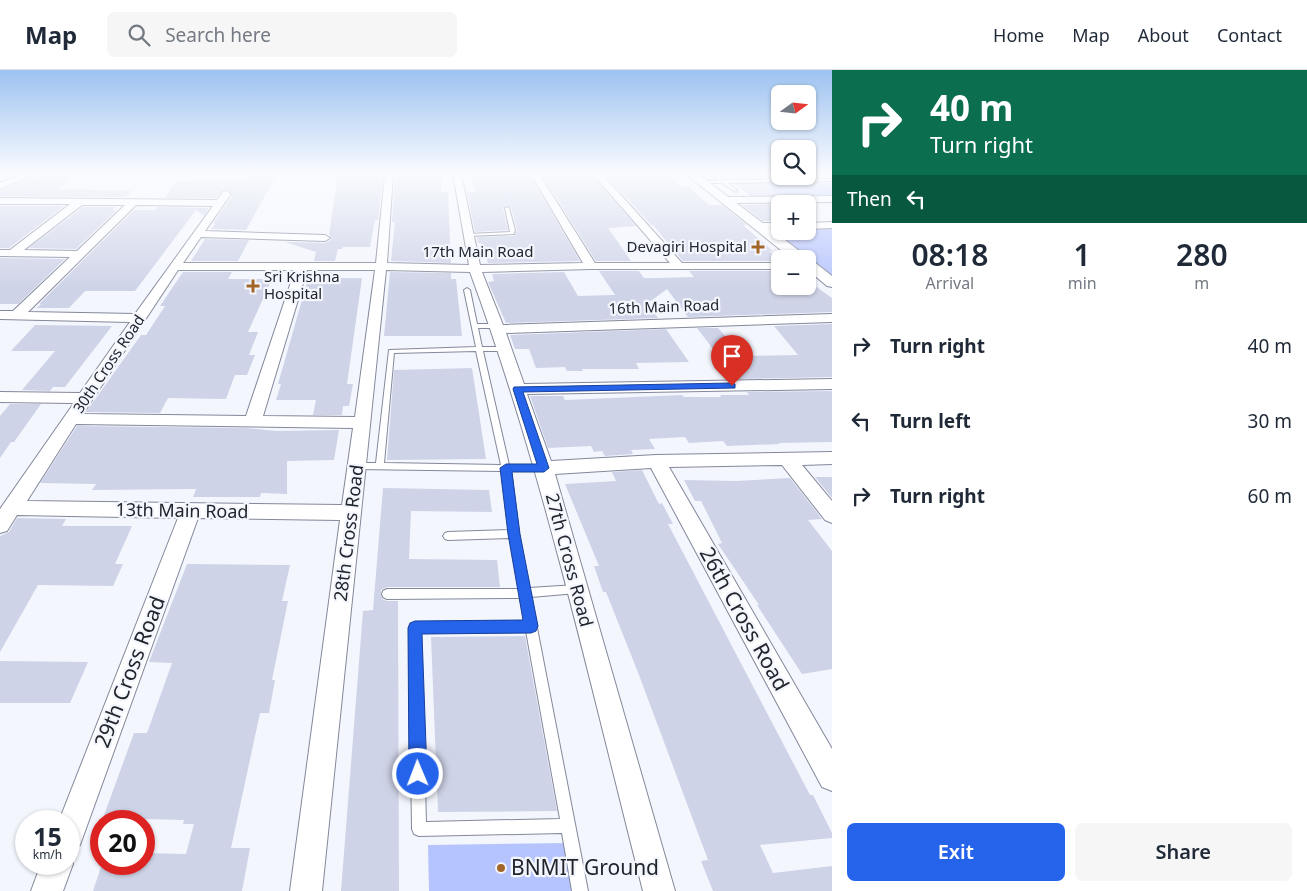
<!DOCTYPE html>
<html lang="en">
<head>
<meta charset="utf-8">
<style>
  body { margin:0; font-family:"Noto Sans",sans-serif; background:#f6f6f7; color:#1f2937; height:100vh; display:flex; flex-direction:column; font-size:19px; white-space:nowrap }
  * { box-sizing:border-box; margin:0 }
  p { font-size:16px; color:#747a83 }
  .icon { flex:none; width:28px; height:28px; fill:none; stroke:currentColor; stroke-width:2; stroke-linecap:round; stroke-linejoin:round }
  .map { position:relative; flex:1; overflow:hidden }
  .side { display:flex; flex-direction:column; background:#fff; width:475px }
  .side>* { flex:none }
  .top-card { background:#0b6e4f; color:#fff; overflow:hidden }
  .needle { width:32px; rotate:75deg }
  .buttons { position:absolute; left:771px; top:15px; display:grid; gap:10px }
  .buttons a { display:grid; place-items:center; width:45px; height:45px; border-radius:8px; background:#fff; box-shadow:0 1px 4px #0004; font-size:25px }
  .speed { position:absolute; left:15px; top:740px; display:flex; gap:10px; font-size:25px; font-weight:700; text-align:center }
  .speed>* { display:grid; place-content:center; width:65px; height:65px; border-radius:50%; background:#fff; box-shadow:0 1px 4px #0004; line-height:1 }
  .speed small { font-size:12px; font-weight:400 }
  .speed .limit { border:8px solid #d22; background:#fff; color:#111 }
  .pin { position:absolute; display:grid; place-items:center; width:42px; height:42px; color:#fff; margin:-51px -21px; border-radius:50% 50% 50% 0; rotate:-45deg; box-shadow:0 0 5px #0007 }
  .pin .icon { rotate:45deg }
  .me { position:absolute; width:55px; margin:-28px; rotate:359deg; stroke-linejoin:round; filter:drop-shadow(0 0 4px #0008) }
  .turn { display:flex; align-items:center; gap:18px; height:105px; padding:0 15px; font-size:22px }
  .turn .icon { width:65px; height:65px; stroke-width:2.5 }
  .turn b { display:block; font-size:35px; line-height:42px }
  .then { display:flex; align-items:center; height:48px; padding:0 15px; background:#0003; gap:10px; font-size:19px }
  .eta { display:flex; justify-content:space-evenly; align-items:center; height:85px; text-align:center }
  .eta b { font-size:30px; font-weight:600; line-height:35px }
  .button { display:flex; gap:10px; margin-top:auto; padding:10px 15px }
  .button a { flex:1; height:58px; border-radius:8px; background:#2563eb; color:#fff; font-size:20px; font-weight:600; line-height:58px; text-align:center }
  .button a+a { background:#f6f6f7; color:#1f2937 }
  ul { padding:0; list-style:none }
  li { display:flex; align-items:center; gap:15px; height:75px; padding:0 15px }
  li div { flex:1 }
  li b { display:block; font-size:19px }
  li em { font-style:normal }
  header { display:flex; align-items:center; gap:30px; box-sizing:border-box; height:70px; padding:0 25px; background:#fff; border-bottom:1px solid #e0e1e3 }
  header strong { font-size:24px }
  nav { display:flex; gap:28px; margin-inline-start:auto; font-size:18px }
  .search { width:350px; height:45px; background:#f6f6f7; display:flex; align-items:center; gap:12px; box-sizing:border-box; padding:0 18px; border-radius:8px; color:#747a83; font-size:19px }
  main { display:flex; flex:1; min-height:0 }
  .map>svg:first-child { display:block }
  .green { fill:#b6c4fd }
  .building { fill:#ced3e7 }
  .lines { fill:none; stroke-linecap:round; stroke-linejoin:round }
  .service-casing { stroke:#83889a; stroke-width:2 }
  .minor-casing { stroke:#83889a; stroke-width:2 }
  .tertiary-casing { stroke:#83889a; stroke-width:2 }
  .service { fill:#fff; fill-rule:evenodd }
  .minor { fill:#fff; fill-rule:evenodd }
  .tertiary { fill:#fff; fill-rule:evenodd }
  .route { fill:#2563eb; stroke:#184099 }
  .poi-dot { fill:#a26728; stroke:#f4f6fe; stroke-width:2 }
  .labels { text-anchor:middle; stroke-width:4.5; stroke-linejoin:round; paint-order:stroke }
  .far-poi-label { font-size:15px; fill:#23252d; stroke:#f4f6fe; text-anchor:end }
  .far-street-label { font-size:15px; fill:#23252d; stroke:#f4f6fe }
  .street-label { font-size:18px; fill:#23252d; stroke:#f4f6fe }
  .near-street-label { font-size:21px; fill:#23252d; stroke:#f4f6fe }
  .near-poi-label { font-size:21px; fill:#23252d; stroke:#f4f6fe; text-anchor:start }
</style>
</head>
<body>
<header>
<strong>Map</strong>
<div class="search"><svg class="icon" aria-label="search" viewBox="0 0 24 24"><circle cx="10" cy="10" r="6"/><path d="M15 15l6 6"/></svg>Search here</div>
<nav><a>Home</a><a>Map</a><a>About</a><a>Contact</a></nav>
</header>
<main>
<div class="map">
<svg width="832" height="821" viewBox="0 0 832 821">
  <rect width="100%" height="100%" fill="#f4f6fe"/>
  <!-- green -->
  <g class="green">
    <polygon points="832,110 832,127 754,128 732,112"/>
    <polygon points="832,156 832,209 767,158 780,157 780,161 808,161 808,157"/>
    <polygon points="569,773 577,821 429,821 428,775"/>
  </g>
  <!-- building -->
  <g class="building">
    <polygon points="48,104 72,104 63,111 69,111 58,119 132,121 126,127 0,126 0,121 31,107 42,109"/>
    <polygon points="251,104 277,104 246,160 211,159 215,154 213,153 233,125 227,119 222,121 216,128 165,128 176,111 248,110"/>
    <polygon points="338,104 383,104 378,150 375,150 370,177 343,177 342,179 338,179 335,191 314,191 316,182 285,172 325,173 332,169 329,165"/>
    <polygon points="395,104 441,104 441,122 448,122 451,193 391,191 395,152 392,152"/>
    <polygon points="470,104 529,104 580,191 488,193 481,173 478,173 477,167 514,166 517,160 511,138 506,135 503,138 508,160 475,162 467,122 475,122"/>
    <polygon points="541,104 591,104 636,156 608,158 631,191 596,191"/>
    <polygon points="605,104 667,104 682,117 689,117 709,135 722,135 747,155 743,155 773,181 769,181 780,191 683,191 653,155 651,155"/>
    <polygon points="764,114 780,125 752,125 738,115"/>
    <polygon points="780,134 780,151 763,151 742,135"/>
    <polygon points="0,136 64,136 9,178 0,178"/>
    <polygon points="83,137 116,137 112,140 117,140 76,179 29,178"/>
    <polygon points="158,137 209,138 204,146 196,140 135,221 85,221 69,238 37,238 41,234 39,234 134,140 156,140"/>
    <polygon points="205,169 249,170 238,191 191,191"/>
    <polygon points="0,188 65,189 18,234 0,234"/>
    <polygon points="599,201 639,201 644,208 653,208 694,207 689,201 780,201 780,216 808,216 808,211 832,228 832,242 688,247 667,219 648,233 658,248 506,253 488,212 494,211 492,204 564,202 578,226 615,225"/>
    <polygon points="183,202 232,202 228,209 272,209 248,262 258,262 249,285 255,285 247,305 235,305 226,329 168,328 160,343 86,342 141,265 146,265 165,236 160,236"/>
    <polygon points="310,202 332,202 330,208 362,208 347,314 353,314 349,336 343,336 342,345 313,345 316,330 276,330 281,314 278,314"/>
    <polygon points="390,202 451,203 451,209 456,209 462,266 384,266"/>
    <polygon points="832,254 832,307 736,309 697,258 718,258 743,286 798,285 774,256"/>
    <polygon points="35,255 112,256 65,317 53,317 50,321 22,320 55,281 11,281"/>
    <polygon points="666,259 689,292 636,293 639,299 582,299 583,301 567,301 565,297 536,298 529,279 515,279 510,265"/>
    <polygon points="472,298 486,389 387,390 394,300"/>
    <polygon points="832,321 832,372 778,373 780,374 727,376 723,371 689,373 685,367 649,369 655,379 631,380 633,384 605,386 602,381 594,382 591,376 548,378 530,326 563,326 565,330 682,325 684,327 721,327 720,325 749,325 747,322"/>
    <polygon points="10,334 41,334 14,372 11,372 0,388 0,346"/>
    <polygon points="77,356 246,358 276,361 339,360 334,390 287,391 287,424 261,423 260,427 193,427 196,419 92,420 96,414 40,413"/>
    <polygon points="642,400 659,434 662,433 673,454 668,454 810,725 813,725 832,763 832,768 760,775 773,803 832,796 832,821 713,821 701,791 708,790 639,605 606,522 603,522 594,496 599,496 565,414 616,411 612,402"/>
    <polygon points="815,407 832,407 832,428"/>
    <polygon points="790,408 822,449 808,450 832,481 832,599 802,604 757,535 759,535 718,474 722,473 701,431 695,431 684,410 736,411"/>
    <polygon points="383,418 489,420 492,442 411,441 409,489 497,490 500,517 387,517 381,520 382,529 387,531 398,531 399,821 341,821 363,541 373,540"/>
    <polygon points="17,448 66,449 62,456 132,456 115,494 123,494 113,516 38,515 0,582 0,466 9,462"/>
    <polygon points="187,494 290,495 282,531 288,531 272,610 275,610 269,643 260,643 231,778 250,778 242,821 93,821 102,794 144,794 144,783 186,784 194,754 183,754 184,750 103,748 134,663 147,663 172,593 149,592"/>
    <polygon points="525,566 557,741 438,742 431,567"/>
    <polygon points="0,591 88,592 70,633 0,633"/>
  </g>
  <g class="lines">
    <defs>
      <g id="service">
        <polygon points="711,104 716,104 724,110 832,109 832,111 728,113 737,120 736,122 722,113 701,113 699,112 719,110"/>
        <polygon points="507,137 509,138 515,160 514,164 467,166 467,165 469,164 510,162 505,138"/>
        <path d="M467,218L470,220L477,254H496L499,256L496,258H478L482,277H504L507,279L504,281H483L509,395H543L547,398L543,401H511L519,464L529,518L577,515L581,516L582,519L581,522L577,523L531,527L588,821H572L562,763L419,766L414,764L412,759L409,558L411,554L415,553L525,551L520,528L387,529L383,527L382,524L383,521L387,519H519L510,468L448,470L445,469L443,466L445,463L448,462L509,460L502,401L356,399L352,396L356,393H376L389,280L476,277L464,220ZM476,281L501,395L384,393L394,283ZM526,561L560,749L426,752L421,563Z"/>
      </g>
      <g id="minor">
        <polygon points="22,104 34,104 0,119 0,113"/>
        <path d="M385,104H393L387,193L469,195L453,104H461L480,195L583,193L531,104H539L595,193H670L593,104H602L682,193H780V199H591L482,202L503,255L832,244V252L506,263L524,314L832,309V319L527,324L551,391L656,385L832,382V394L802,395L832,431V453L825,450L782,395L669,397L832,679V721L822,717L651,398L555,404L675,821H643C590,614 544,403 470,202L386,200L322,821H290L340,450L198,448L84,764L80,775L69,779V751H59L178,448L17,445L7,461L0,463V439L74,333L0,332V322L80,323L130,252L0,249V241H13L70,187L0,186V180H10L70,134H0V128L217,130L223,122L226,121L231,124L205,161L325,165L330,168L325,171L201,167L183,193H376ZM82,135H125L77,181L24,180ZM136,135L213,136L135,244L28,242ZM178,200H295L246,346L83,344ZM307,200H375L355,347L263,346ZM76,354L353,358L342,435L27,431Z"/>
        <polygon points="832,126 832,132 724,133 719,130 724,127"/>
        <polygon points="832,152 832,158 808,159 808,153"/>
        <polygon points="760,153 780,153 780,159 756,158 756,154"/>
        <polygon points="69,784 73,794 63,821 31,821 41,794 69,794"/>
      </g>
      <g id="tertiary">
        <polygon points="686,104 698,104 806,186 808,189 792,189"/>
        <polygon points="808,190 813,191 832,206 832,217 827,216 808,200"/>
      </g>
    </defs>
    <!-- service casing -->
    <use href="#service" class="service-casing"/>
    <!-- minor casing -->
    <use href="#minor" class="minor-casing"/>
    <!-- tertiary casing -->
    <use href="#tertiary" class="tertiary-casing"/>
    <!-- service -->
    <use href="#service" class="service"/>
    <!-- minor -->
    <use href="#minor" class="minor"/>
    <!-- tertiary -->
    <use href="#tertiary" class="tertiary"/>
  </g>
  <!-- sky -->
  <linearGradient id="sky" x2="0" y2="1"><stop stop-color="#9dc2f0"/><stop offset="0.47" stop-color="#fafbff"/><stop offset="1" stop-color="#fafbff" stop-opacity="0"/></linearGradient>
  <rect width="832" height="219" fill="url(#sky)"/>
  <!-- route -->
  <polygon class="route" points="732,313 735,314 735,318 523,322 549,398 544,402 512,402 520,464 538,556 536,561 531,563 422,564 427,704 424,710 418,713 412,710 409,704 408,558 410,553 415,551 523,550 508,464 500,398 506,394 537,394 513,319 514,317"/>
  <!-- markers -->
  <g class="poi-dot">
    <path d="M755.5 169.5h5v5h5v5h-5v5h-5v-5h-5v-5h5z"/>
    <path d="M250.5 208.5h5v5h5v5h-5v5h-5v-5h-5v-5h5z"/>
    <circle cx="501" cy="798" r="5"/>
  </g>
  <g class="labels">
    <!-- far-poi labels -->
    <g class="far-poi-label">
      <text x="747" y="182">Devagiri Hospital</text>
      <text x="264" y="212" text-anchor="start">Sri Krishna<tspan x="264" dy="17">Hospital</tspan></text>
    </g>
    <!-- far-street labels -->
    <g class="far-street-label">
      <text x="478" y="187">17th Main Road</text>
      <text transform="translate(664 237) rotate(-2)" y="5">16th Main Road</text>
      <text transform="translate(109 294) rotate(-56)" y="5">30th Cross Road</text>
    </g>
    <!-- street labels -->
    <g class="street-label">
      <text transform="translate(182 441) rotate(1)" y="6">13th Main Road</text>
      <text transform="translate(349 463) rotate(-83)" y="6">28th Cross Road</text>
      <text transform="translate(569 490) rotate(75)" y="6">27th Cross Road</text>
    </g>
    <!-- near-street labels -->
    <g class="near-street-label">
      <text transform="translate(744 549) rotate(61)" y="7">26th Cross Road</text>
      <text transform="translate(130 602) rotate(-69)" y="7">29th Cross Road</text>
    </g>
    <!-- near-poi labels -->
    <g class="near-poi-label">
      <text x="511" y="805">BNMIT Ground</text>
    </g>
  </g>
</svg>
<div class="buttons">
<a><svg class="needle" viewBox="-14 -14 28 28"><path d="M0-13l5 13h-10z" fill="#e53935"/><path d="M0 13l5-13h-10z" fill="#747a83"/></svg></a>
<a><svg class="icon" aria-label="search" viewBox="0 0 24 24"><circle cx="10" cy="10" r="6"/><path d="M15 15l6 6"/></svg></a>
<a>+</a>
<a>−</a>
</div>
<div class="speed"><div>15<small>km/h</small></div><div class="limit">20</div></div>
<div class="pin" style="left:732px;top:316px;background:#d93025"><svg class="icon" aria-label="arrive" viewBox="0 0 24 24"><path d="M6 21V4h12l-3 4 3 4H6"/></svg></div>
<svg class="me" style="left:418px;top:704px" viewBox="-20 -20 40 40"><circle r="17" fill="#2563eb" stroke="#fff" stroke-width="3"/><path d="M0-11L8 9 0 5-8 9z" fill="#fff"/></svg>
</div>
<section class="side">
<div class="top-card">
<div class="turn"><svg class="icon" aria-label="right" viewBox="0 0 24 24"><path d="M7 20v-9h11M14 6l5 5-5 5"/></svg><div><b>40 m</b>Turn right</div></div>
<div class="then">Then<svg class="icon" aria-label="left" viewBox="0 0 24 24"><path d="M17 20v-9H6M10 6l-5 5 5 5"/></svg></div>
</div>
<div class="eta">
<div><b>08:18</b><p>Arrival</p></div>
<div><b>1</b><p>min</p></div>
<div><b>280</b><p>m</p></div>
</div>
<ul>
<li><svg class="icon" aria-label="right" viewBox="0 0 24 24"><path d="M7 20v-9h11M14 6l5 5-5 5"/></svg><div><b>Turn right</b></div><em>40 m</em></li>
<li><svg class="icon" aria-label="left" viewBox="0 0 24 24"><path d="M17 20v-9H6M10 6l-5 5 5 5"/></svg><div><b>Turn left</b></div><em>30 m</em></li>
<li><svg class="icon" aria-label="right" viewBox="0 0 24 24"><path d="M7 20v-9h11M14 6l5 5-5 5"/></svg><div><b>Turn right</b></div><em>60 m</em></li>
</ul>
<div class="button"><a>Exit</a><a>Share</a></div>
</section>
</main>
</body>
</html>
